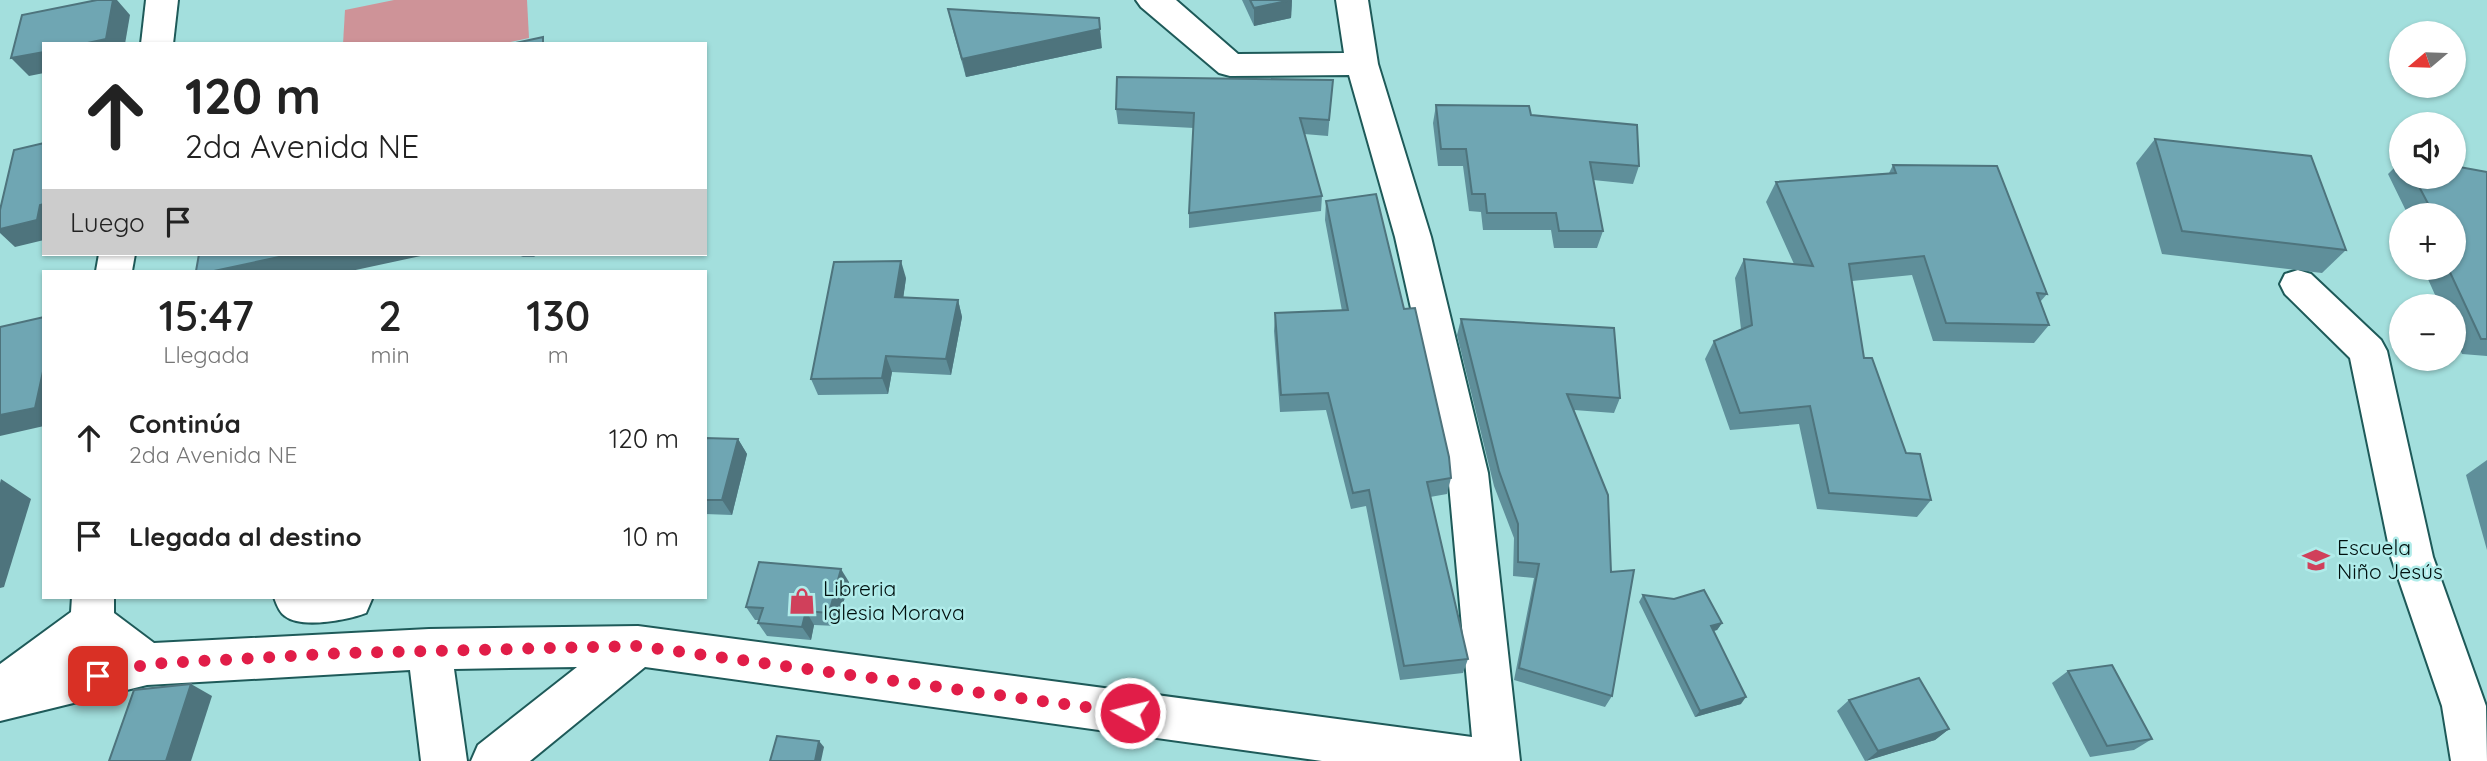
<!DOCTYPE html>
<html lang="es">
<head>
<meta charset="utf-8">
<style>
  body { margin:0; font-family:Quicksand,sans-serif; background:#f2f2f2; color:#222; height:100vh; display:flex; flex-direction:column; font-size:26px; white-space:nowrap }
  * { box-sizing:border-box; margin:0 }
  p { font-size:23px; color:#767676 }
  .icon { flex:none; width:38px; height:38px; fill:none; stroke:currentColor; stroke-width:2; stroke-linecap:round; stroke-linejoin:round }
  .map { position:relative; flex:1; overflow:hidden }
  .details { position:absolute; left:42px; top:270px; width:665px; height:329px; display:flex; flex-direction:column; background:#fff; border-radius:0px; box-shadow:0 2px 5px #0004 }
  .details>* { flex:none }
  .banner { position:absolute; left:42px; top:42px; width:665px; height:214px; border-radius:0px; box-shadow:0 2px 5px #0004; background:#fff; color:#222; overflow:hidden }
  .needle { width:46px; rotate:251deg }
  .tools { position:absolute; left:2389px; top:21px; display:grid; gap:14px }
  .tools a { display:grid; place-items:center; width:77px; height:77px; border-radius:50%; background:#fff; box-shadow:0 2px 5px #0004; font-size:35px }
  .pin { position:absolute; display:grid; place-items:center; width:60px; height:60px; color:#fff; margin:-30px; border-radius:14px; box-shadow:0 4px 10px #0006 }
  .me { position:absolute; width:77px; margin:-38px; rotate:278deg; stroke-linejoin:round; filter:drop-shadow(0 0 5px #0008) }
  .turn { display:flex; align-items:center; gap:24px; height:147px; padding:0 28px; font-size:32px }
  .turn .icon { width:91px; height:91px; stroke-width:2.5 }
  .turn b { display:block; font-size:49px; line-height:60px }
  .then { display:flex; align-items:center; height:66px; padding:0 28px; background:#0003; gap:14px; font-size:26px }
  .eta { display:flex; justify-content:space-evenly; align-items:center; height:119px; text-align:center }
  .eta b { font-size:42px; font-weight:600; line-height:49px }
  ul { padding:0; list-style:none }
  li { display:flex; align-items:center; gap:21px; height:98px; padding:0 28px }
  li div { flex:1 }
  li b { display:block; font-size:26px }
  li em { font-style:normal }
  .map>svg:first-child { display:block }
  .green { fill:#ce9398 }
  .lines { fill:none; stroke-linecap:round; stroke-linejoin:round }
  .minor-casing { stroke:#1e5a59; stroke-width:4 }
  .minor { fill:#fff; fill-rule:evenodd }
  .wall { fill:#5f8f9a }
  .shaded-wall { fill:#4e747d }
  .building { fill:#6fa6b3; stroke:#4e747d; stroke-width:2 }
  .route { stroke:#e11d48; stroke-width:12; stroke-dasharray:0 21.6 }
  .labels { text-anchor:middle; stroke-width:5; stroke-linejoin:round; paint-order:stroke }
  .poi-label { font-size:21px; fill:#00100f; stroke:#b0ecea; text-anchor:start }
</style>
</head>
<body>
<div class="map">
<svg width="2487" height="761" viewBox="0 0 2487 761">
  <rect width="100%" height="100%" fill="#a3dfdd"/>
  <!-- green -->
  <polygon class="green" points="394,0 527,0 529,38 501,44 343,44 345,10"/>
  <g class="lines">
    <defs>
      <g id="minor">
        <polygon points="146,0 178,0 173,44 141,44"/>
        <path d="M1136,0H1176L1238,54L1344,53L1336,0H1368L1378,64L1431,237L1488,473L1520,761H1322L645,667L530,761H471L478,745L577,667L454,669L467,761H421L410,670L147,685L0,721V664L71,612L72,597H114V613L154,643L429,629L638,626L1472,737L1448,473L1395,237L1349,75L1230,76L1219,73L1141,7ZM92,648L100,654L75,661Z"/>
        <polygon points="99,254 135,254 132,271 96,271"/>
        <polygon points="2298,270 2311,274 2381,340 2387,351 2433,557 2486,706 2487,761 2451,761 2442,706 2391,557 2350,358 2285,294 2280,284 2285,274"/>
        <path d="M274,597H371L372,599L366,613C348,620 301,629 285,616C279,612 276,603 274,597Z"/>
      </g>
    </defs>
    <!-- minor casing -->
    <use href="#minor" class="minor-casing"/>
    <!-- minor -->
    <use href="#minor" class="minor"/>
  </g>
  <!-- wall -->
  <g class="wall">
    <polygon points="1242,0 1292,0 1291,18 1254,26"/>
    <polygon points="948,9 1102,48 966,77 952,27"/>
    <polygon points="1333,80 1328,136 1304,134 1322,196 1321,211 1189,228 1189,213 1194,128 1118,124 1116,109"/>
    <polygon points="1436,105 1531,115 1639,166 1633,184 1593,180 1603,231 1597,248 1554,248 1551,230 1483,230 1481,212 1469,211 1463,166 1438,166 1433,123"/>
    <polygon points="2155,139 2346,250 2322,273 2162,254 2136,163"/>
    <polygon points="2401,161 2401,177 2454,177 2487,172 2487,356 2462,354 2454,336 2454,306 2440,306 2423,268 2454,268 2454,215 2408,215 2388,174"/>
    <polygon points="1893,165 2047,294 2040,302 2049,325 2034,343 1933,341 1912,275 1852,281 1864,358 1906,453 1931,500 1917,517 1817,509 1799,424 1730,430 1705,359 1714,341 1741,329 1735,278 1744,259 1794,264 1766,202 1776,182 1889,173"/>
    <polygon points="1326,201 1404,309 1451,478 1447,494 1430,497 1468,659 1463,673 1400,680 1366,506 1351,509 1326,410 1280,412 1274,331 1275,313 1342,311 1325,220"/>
    <polygon points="516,254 538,254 534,257 523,257"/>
    <polygon points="906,278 903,298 958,300 962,317 951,375 892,372 888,394 818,395 811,379"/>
    <polygon points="1461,319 1620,398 1614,413 1574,410 1612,696 1605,707 1514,680 1534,578 1513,576 1514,538 1494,486 1457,335"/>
    <polygon points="705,438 738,439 747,454 732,515 705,514"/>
    <polygon points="2487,460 2487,550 2466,475"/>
    <polygon points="849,582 837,626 814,625 811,640 767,636 758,623 759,620 755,620 746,607"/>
    <polygon points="1643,595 1722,623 1717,630 1713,631 1741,704 1695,717 1639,602"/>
    <polygon points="2068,671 2152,739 2134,750 2090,757 2052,683"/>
    <polygon points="1849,700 1949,729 1935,740 1865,761 1837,711"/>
  </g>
  <!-- shaded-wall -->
  <g class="shaded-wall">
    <polygon points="113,0 117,0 130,15 125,44 83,44"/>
    <polygon points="1292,0 1291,18 1254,26 1254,8"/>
    <polygon points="1099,18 1102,48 966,77 962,59"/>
    <polygon points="44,52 44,73 29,76 11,58"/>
    <polygon points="44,204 44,240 15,247 0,233 0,229 40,205"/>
    <polygon points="293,254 430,254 351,271 214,271"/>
    <polygon points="901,261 906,278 901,314 895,297"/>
    <polygon points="958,300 962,317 951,375 946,359"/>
    <polygon points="886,356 892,372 888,394 882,378"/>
    <polygon points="44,367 44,426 0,436 0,415"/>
    <polygon points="738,439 747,454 732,515 722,500"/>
    <polygon points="1,479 31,499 4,587 0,588 0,483"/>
    <polygon points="841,569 849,582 837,626 829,613"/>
    <polygon points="806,611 814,625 811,640 802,627"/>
    <polygon points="1722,623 1717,630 1706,633 1711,626"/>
    <polygon points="191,684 212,696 191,761 166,761"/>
    <polygon points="1746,697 1741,704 1695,717 1700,711"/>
    <polygon points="1949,729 1935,740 1866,761 1878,751"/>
    <polygon points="819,741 824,747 821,761 815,761"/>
  </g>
  <!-- building -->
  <g class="building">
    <polygon points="97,0 113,0 106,39 83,44 44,44 44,52 11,58 22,15"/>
    <polygon points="1250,0 1291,0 1254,8"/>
    <polygon points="948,9 1099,18 1100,29 962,59"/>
    <polygon points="543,37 543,44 511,44"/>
    <polygon points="1117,77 1333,80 1329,120 1300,118 1322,196 1189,213 1194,113 1116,109"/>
    <polygon points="1436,105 1529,106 1531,115 1637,125 1639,166 1590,162 1603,231 1559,231 1556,213 1487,213 1485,194 1472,194 1466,149 1441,149"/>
    <polygon points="2155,139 2311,156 2346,250 2182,231"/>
    <polygon points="44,143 44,204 40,205 37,220 0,229 0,210 14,150"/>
    <polygon points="1893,165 1997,166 2047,294 2037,293 2049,325 1946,323 1924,256 1849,264 1864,358 1872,358 1906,453 1920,454 1931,500 1829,493 1810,406 1740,413 1714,341 1752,325 1744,259 1813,266 1776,182 1896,173"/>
    <polygon points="2454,166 2487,172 2487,339 2481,339 2448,268 2454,268 2454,215 2434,215 2414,177 2454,177"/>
    <polygon points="1376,194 1404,309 1415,308 1449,457 1451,478 1427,482 1468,659 1404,666 1369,490 1353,493 1328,393 1281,395 1275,313 1348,310 1326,201"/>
    <polygon points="199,254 293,254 214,271 196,271"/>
    <polygon points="901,261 895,297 958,300 946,359 886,356 882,378 811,379 834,262"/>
    <polygon points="44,317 44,367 35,408 0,415 0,327"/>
    <polygon points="1461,319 1614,328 1620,398 1567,394 1608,495 1611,572 1634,570 1612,696 1519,668 1539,564 1518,562 1518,524 1499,471"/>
    <polygon points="705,438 738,439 722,500 705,500"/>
    <polygon points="759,562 841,569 829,613 806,611 802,627 758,623 763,608 746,607"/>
    <polygon points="1704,590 1722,623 1711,626 1746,697 1700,711 1643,595 1674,599"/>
    <polygon points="2112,665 2152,739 2107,746 2068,671"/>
    <polygon points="1919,678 1949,729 1878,751 1849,700"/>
    <polygon points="191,684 166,761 109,761 134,690"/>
    <polygon points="777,736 819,741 815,761 770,761"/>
  </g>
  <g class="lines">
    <!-- route -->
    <polyline class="route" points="98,676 148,664 345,653 638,646 1130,713"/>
  </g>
  <!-- icons -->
  <defs>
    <symbol id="school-bare" viewBox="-9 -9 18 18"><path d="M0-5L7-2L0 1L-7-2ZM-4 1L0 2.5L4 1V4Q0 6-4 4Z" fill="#d0405b" stroke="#b0ecea" stroke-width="2.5" paint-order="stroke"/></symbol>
    <symbol id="shop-bare" viewBox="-9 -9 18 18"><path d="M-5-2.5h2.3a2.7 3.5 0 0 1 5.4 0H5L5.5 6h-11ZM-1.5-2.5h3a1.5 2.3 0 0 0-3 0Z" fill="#d0405b" stroke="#b0ecea" stroke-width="2.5" paint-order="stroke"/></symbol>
  </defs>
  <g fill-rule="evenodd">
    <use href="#school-bare" x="2297" y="541" width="38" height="38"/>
    <use href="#shop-bare" x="783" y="582" width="38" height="38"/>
  </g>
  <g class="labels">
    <!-- poi labels -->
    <g class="poi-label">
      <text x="2337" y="555">Escuela<tspan x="2337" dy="24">Niño Jesús</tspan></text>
      <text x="823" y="596">Libreria<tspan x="823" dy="24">Iglesia Morava</tspan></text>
    </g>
  </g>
</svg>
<div class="tools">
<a><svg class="needle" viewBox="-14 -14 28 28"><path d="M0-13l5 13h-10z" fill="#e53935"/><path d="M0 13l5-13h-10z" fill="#767676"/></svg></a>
<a><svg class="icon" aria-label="sound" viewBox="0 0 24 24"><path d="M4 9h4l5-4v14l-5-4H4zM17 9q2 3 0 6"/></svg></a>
<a>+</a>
<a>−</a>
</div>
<div class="pin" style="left:98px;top:676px;background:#d93025"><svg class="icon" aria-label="arrive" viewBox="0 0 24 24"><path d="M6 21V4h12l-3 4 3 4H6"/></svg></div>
<svg class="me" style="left:1130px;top:713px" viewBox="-20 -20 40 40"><circle r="17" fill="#e11d48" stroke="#fff" stroke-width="3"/><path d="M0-11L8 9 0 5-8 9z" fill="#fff"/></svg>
<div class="banner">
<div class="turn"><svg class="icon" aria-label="ahead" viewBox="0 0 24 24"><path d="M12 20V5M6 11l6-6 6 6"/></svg><div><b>120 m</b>2da Avenida NE</div></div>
<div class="then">Luego<svg class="icon" aria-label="arrive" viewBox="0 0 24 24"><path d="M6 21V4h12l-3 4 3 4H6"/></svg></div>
</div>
<section class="details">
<div class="eta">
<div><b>15:47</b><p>Llegada</p></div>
<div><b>2</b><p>min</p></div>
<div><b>130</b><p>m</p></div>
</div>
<ul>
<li><svg class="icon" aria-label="ahead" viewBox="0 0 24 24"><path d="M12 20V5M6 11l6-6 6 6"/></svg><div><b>Continúa</b><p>2da Avenida NE</p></div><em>120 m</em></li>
<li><svg class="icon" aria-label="arrive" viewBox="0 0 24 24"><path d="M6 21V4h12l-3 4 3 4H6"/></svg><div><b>Llegada al destino</b></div><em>10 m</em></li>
</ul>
</section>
</div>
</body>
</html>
